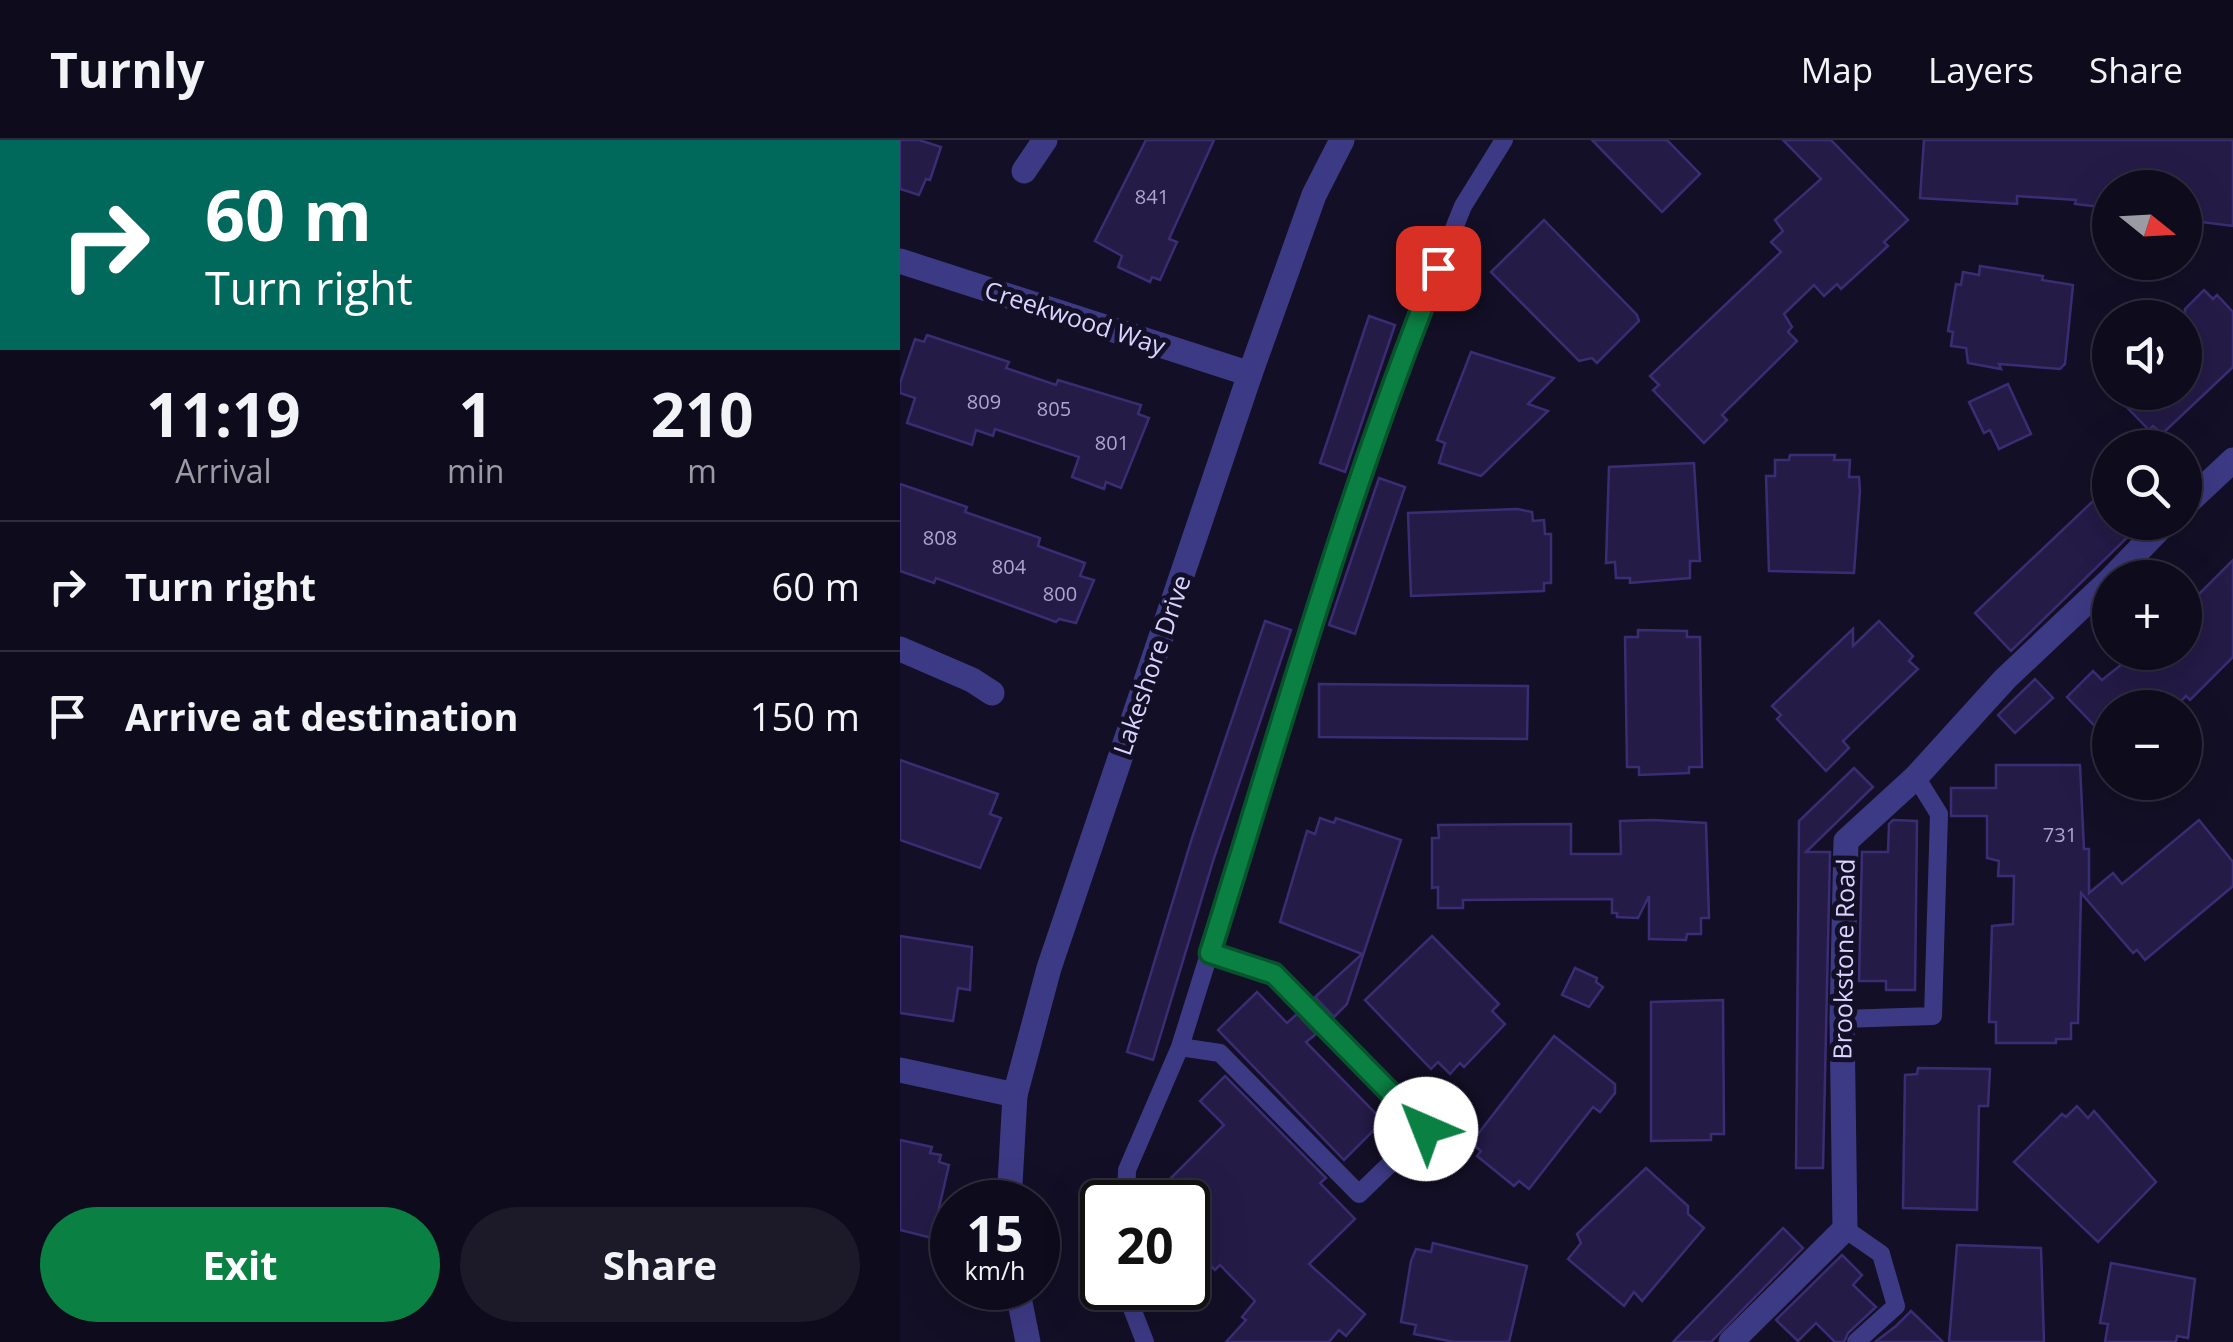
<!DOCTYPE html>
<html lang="en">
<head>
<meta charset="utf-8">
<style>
  body { margin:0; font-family:"Open Sans",sans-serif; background:#1c1929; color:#f1f3f6; height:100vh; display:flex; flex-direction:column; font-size:38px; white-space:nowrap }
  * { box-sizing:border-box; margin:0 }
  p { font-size:32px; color:#9b9ba3 }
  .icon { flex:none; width:55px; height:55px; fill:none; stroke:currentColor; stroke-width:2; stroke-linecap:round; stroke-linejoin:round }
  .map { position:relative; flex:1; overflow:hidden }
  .panel { display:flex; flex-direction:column; background:#0e0b1c; width:900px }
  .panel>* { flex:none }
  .top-card { background:#00695c; color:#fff; overflow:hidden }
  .needle { width:65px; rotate:108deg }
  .buttons { position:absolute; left:1192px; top:30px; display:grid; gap:20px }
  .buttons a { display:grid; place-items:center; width:110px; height:110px; border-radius:50%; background:#0e0b1c; box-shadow:0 10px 40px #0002,0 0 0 2px #2e2b3b; font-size:50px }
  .speed { position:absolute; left:30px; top:1040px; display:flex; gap:20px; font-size:50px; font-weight:700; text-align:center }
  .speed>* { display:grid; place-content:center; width:130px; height:130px; border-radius:50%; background:#0e0b1c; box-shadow:0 10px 40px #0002,0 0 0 2px #2e2b3b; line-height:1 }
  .speed small { font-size:25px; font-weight:400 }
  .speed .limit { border:5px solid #111; border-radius:15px; background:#fff; color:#111 }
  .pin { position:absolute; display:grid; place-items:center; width:85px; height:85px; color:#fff; margin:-42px; border-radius:20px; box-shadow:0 5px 15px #0006 }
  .me { position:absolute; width:110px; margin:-55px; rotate:316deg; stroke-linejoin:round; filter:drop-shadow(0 0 8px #0008) }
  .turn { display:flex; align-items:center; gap:35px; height:210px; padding:0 40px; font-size:45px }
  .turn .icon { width:130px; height:130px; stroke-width:2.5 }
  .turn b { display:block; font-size:70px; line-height:85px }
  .eta { display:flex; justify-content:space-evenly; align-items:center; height:170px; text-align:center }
  .eta b { font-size:60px; font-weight:700; line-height:70px }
  .action { display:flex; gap:20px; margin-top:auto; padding:20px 40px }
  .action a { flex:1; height:115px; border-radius:60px; background:#0b8043; color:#fff; font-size:40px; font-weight:700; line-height:115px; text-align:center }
  .action a+a { background:#1c1929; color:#f1f3f6 }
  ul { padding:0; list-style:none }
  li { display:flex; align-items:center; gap:30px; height:130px; padding:0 40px; border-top:2px solid #2e2b3b }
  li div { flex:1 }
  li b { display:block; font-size:38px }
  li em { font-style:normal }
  header { display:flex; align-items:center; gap:60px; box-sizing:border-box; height:140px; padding:0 50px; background:#0e0b1c; border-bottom:2px solid #2e2b3b }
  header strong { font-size:48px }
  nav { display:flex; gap:55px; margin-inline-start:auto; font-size:35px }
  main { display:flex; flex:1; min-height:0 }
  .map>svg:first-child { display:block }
  .building { fill:#241b47; stroke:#3b2d73; stroke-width:2.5 }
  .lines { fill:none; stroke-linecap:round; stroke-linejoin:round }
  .service { stroke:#3d3a85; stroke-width:18 }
  .minor { stroke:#3d3a85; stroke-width:25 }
  .tertiary { stroke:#3d3a85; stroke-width:25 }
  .route-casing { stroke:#07532c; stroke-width:25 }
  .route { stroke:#0b8043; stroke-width:18 }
  .labels { text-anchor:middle; stroke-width:10; stroke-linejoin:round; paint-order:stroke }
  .number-label { font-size:20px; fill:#aca6d1 }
  .street-label { font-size:25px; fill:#d9d4ff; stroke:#130f26 }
</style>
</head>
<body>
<header>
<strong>Turnly</strong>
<nav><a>Map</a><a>Layers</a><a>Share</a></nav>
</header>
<main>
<section class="panel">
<div class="top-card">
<div class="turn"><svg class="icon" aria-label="right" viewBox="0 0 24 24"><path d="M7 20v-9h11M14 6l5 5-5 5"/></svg><div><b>60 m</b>Turn right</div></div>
</div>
<div class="eta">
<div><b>11:19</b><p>Arrival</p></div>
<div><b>1</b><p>min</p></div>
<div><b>210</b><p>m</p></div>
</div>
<ul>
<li><svg class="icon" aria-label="right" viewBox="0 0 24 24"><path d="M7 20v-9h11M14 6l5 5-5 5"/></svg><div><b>Turn right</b></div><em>60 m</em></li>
<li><svg class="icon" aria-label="arrive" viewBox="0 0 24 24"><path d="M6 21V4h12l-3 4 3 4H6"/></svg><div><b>Arrive at destination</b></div><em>150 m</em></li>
</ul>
<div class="action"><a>Exit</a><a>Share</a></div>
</section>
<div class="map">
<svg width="1333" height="1202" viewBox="0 0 1333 1202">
  <rect width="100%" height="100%" fill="#130f26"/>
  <!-- building -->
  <g class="building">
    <polygon points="0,0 19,0 41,7 30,40 26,39 19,55 0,49"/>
    <polygon points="246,0 314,0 269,99 277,102 260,140 252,137 250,142 218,127 222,116 195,101"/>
    <polygon points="692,0 767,0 800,34 762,72"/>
    <polygon points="883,0 931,0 1008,80 984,102 988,106 941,149 937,144 924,156 914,145 884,174 892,187 888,192 897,201 822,275 827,280 804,303 753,250 759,245 750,236 881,112 871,102 883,91 875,80 921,39"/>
    <polygon points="1024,0 1333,0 1333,86 1285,80 1285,48 1210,48 1210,68 1175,64 1176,60 1117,56 1117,64 1020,58"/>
    <polygon points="644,80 737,175 739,181 697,223 692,218 679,221 591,132"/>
    <polygon points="1080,126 1143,136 1142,140 1173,145 1165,224 1160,229 1099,224 1101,229 1068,223 1066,208 1051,206 1053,192 1048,191 1056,144 1061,145 1063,132 1079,135"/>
    <polygon points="1304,150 1313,159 1317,155 1333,172 1333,227 1262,294 1253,286 1249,290 1212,252 1285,252 1285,169"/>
    <polygon points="469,176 495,185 445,332 420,323"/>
    <polygon points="27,195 109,222 106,228 156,245 158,240 241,265 238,274 249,278 221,348 206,342 204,349 172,337 179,317 95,289 93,296 76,290 72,305 7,283 15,258 0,253 0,243 15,199 24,202"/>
    <polygon points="571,212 654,238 628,264 648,271 581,336 539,323 545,303 537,300"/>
    <polygon points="1108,244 1131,294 1099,309 1090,290 1084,293 1069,262"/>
    <polygon points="890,315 935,315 934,320 950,320 949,337 959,337 960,351 954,433 869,431 866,336 875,336 875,320 889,320"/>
    <polygon points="794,323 800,421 790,421 790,438 730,443 730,438 716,438 715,422 706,423 709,327"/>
    <polygon points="479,338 505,347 455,494 429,485"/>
    <polygon points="0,344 67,367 65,372 140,398 138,406 185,423 180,436 194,440 176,483 159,479 156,482 36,438 34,443 0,431"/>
    <polygon points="1210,345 1210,382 1243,382 1111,511 1075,473"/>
    <polygon points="617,369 632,372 633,381 644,380 645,394 651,394 651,443 644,443 644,451 511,456 508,373"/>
    <polygon points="1333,420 1333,517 1290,560 1286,556 1274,568 1210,568 1210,602 1167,557 1193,531 1202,540 1237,512 1285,512 1285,468"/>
    <polygon points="365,481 391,490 314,718 253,920 227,912 292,698"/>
    <polygon points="979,481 1013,516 1009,521 1018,529 943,601 949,608 926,631 877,579 881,575 872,566 953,489 953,506"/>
    <polygon points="738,490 787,491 787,497 800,497 802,627 789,627 789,633 739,635 739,627 727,627 725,497 738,497"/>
    <polygon points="1135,539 1153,558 1115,593 1098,575"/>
    <polygon points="419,544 628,546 627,599 419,597"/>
    <polygon points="0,620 98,654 90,674 101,678 80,728 0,700"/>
    <polygon points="1096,625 1180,625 1184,709 1189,709 1189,753 1213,733 1222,744 1299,680 1333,722 1333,746 1245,820 1237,810 1233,813 1181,753 1178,883 1171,883 1171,899 1156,899 1156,903 1096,903 1096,882 1089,882 1092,786 1113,784 1114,736 1098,736 1099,721 1087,718 1087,676 1051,676 1051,648 1096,648"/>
    <polygon points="954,628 973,647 906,712 930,712 923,1028 896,1028 899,681"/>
    <polygon points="420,678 434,683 436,678 501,700 447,864 434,877 415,857 462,814 380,782 407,691 415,694"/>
    <polygon points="753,680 806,683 809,778 801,778 801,794 787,794 786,800 749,799 749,756 738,778 717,777 717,773 712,773 712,759 563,760 563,768 538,768 538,747 532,748 532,698 539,698 538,685 671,684 671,714 721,714 720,681"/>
    <polygon points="993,680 1017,681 1015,850 986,850 986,841 959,841 962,712 988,712 989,684"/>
    <polygon points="0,796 72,807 70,850 58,848 53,881 0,873"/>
    <polygon points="532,796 599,864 592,871 605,884 564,927 560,923 550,934 538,922 531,929 465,860"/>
    <polygon points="675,828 697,838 696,842 703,847 689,867 662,855"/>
    <polygon points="357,852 387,883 397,874 416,894 406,902 483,981 444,1020 318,890"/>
    <polygon points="823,860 824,994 811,994 811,1000 751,1001 751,862"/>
    <polygon points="654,896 715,944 715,953 700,972 693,967 629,1049 619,1041 614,1046 577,1016 581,1011 571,1003"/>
    <polygon points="1018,928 1090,929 1088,966 1079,966 1077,1070 1003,1068 1005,935 1017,934"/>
    <polygon points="325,936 426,1038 420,1043 455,1079 409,1124 465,1174 446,1196 439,1190 429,1202 326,1202 346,1180 342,1177 355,1161 320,1125 315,1130 288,1103 288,1062 247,1062 324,985 300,961"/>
    <polygon points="1177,966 1188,978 1194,971 1256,1042 1198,1102 1114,1022 1162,974 1166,977"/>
    <polygon points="0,1000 32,1007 30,1013 41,1015 39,1022 49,1025 32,1098 0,1090"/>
    <polygon points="746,1028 788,1066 788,1074 804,1088 742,1161 734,1152 724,1166 668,1119 681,1103 677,1094"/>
    <polygon points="883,1088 903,1108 811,1202 773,1202"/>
    <polygon points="533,1103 627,1126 609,1202 554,1202 514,1194 516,1185 501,1182 511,1121 516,1109 531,1112"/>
    <polygon points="1057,1105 1141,1108 1144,1202 1049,1202"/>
    <polygon points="942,1115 962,1135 953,1145 976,1167 948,1193 944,1202 935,1202 916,1183 898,1201 876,1180"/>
    <polygon points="1211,1123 1295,1139 1288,1198 1277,1196 1276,1202 1205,1202 1208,1184 1200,1183"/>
    <polygon points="1011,1171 1043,1202 975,1202 996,1186"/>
  </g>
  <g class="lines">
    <!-- service -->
    <g class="service">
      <polyline points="942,879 1033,876 1039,674 1016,637"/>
      <polyline points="280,907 320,913 459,1054 526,989 374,833 310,813"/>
      <polyline points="226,1062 227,1030 280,907 401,520 513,190 563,66 604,0"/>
      <polyline points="945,1089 981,1114 996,1166 956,1202"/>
      <polyline points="224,1148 245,1202"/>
    </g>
    <!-- minor -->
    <g class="minor">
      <polyline points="124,31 145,0"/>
      <polyline points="1285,365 1333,320"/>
      <polyline points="1212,438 1266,382"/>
      <polyline points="0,509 72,540 92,553"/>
      <polyline points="0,930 115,955"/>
      <polyline points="831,1202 945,1089 942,879 946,701 1016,637 1105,539 1210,440"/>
    </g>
    <!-- tertiary -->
    <g class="tertiary">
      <polyline points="0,121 350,234"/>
      <polyline points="109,1062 115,955 149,828 350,234 414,55 442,0"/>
      <polyline points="117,1148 128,1202"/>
    </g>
  </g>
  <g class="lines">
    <defs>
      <path id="route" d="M526,989L374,834L310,813C382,584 448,351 538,128"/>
    </defs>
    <!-- route casing -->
    <use href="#route" class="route-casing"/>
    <!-- route -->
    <use href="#route" class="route"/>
  </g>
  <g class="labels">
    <!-- number labels -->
    <g class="number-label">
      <text x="252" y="64">841</text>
      <text x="84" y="269">809</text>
      <text x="154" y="276">805</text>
      <text x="212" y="310">801</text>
      <text x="40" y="405">808</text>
      <text x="109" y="434">804</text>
      <text x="160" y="461">800</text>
      <text x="1160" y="702">731</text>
    </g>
    <!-- street labels -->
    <g class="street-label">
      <text transform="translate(175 178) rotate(18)" y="9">Creekwood Way</text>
      <text transform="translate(252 525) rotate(-71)" y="9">Lakeshore Drive</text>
      <text transform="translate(944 819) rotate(-89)" y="9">Brookstone Road</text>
    </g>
  </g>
</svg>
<div class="buttons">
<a><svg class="needle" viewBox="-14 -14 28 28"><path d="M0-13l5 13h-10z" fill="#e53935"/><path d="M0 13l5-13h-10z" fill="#9b9ba3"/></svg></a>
<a><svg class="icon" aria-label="sound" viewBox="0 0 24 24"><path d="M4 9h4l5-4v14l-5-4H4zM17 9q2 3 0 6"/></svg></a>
<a><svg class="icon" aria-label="search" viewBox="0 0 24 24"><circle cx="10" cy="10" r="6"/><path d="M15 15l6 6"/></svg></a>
<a>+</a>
<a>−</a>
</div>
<div class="speed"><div>15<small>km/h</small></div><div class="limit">20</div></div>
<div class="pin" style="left:538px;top:128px;background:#d93025"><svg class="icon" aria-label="arrive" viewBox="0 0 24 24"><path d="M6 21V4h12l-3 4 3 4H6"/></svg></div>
<svg class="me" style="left:526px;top:989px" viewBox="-20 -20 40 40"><circle r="19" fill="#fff"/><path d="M0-13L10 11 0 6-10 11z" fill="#0b8043"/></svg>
</div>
</main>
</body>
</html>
